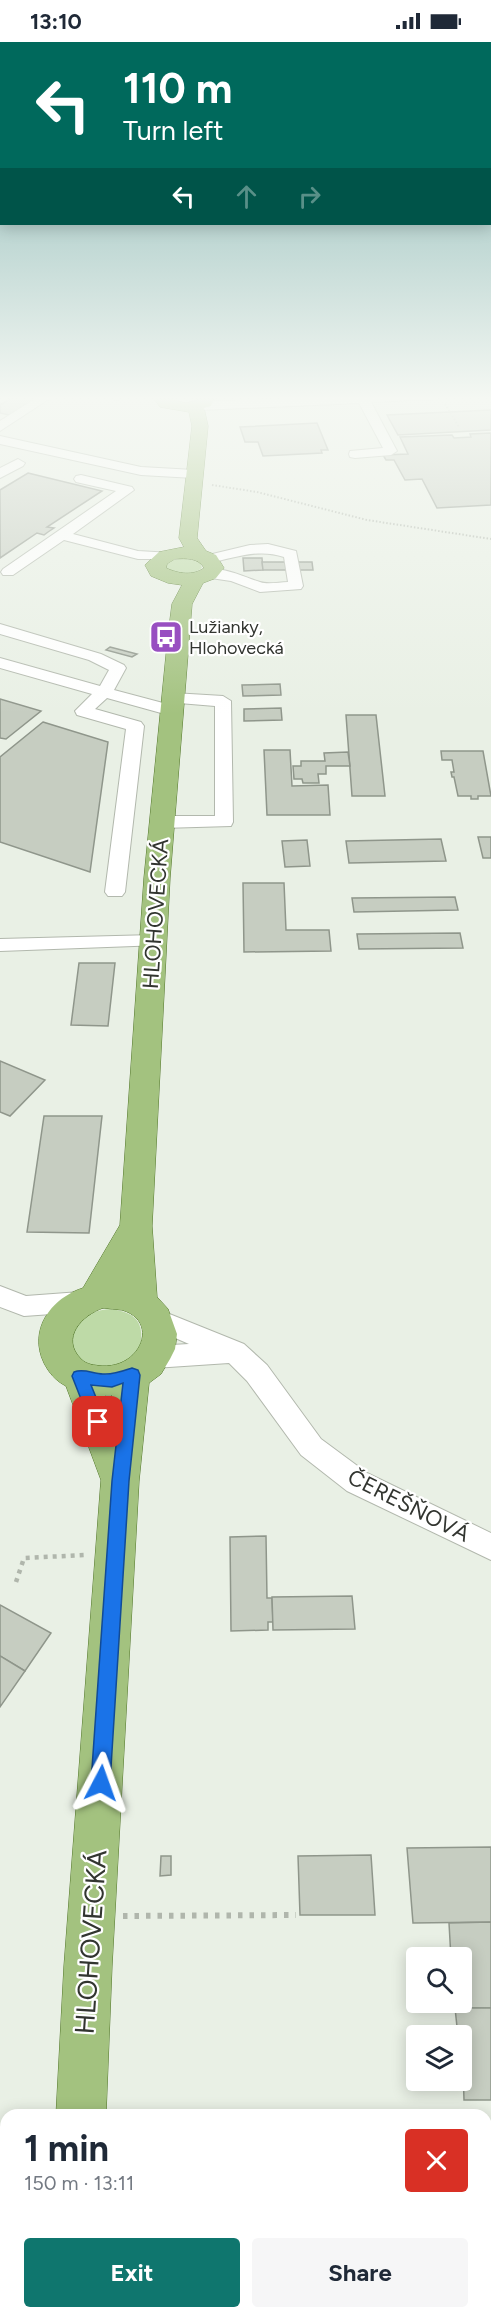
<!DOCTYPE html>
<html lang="en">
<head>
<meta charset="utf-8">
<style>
  body { margin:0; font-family:Figtree,sans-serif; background:#f6f6f7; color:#1f2937; height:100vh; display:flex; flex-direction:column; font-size:22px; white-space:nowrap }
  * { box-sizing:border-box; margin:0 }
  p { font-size:20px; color:#747a83 }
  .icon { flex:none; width:33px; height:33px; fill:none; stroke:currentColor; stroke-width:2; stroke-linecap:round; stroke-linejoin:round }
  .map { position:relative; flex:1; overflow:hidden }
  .drawer { position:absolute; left:0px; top:2067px; width:492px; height:210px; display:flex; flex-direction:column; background:#fff; border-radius:18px 18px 0 0; box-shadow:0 3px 15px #0003 }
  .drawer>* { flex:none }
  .guide { position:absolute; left:0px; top:0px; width:492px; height:183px; box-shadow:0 3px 15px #0003; background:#00695c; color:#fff; overflow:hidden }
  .tools { position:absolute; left:406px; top:1905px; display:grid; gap:12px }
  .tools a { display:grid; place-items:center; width:66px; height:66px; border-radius:6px; background:#fff; box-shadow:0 3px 15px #0003; font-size:30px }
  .pin { position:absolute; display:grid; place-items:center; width:51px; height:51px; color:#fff; margin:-26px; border-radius:12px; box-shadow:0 3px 9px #0006 }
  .me { position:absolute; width:66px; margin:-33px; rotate:4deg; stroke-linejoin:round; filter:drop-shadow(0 0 4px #0008) }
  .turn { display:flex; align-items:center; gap:21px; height:126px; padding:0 24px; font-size:27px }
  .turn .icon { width:78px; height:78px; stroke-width:2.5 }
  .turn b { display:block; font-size:42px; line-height:51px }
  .lanes { display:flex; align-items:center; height:57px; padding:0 24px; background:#0003; justify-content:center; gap:30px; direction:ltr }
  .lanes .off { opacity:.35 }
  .round { display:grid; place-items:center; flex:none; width:63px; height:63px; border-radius:6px; background:#f6f6f7 }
  .head { display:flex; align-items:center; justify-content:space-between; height:102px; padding:0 24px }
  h1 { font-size:36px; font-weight:700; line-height:45px }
  .button { display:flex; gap:12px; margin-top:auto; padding:12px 24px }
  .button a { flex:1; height:69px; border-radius:6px; background:#0f766e; color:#fff; font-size:24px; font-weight:700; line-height:69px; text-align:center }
  .button a+a { background:#f6f6f7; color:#1f2937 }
  .status { display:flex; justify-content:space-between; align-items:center; height:42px; padding:0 30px; background:#fff; direction:ltr }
  .status svg { height:16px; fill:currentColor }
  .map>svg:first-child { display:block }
  .green { fill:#bedaa7 }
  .building { fill:#c6cdc1; stroke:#8f968b; stroke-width:1.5 }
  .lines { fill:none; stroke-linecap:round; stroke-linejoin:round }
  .minor-casing { stroke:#b2b8ad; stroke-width:2 }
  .major-casing { stroke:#53772b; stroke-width:1 }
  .path-far2 { stroke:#b0b6ac; stroke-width:2; stroke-dasharray:1.5 2; stroke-linecap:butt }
  .path-far1 { stroke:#b0b6ac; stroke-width:4.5; stroke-dasharray:4 5; stroke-linecap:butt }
  .path { stroke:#b0b6ac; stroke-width:6; stroke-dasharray:4.5 7; stroke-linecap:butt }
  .minor { fill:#fff; fill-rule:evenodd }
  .major { fill:#a3c27f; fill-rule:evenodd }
  .route { fill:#1a73e8; stroke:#114b97; stroke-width:1.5 }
  .labels { text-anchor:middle; stroke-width:4.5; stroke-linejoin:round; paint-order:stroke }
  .far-poi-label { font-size:18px; fill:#323530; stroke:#fff; text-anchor:start }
  .street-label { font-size:22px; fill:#323530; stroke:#fff }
  .near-street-label { font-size:27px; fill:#323530; stroke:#fff }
</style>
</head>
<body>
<div class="status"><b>13:10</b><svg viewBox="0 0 49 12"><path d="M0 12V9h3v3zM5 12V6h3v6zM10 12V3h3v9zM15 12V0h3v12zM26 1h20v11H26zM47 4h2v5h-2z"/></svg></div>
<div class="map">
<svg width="491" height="2277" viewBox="0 0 491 2277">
  <rect width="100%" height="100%" fill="#e9f0e5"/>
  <!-- green -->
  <g class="green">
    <path d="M183,516L200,520L202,526C191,535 180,532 167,528L166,523L170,519Z"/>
    <path d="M110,1267C140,1271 144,1282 140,1309L123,1323L91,1325L73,1313C72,1307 69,1298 71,1293C74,1276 95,1268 110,1267Z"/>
  </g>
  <!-- building -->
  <g class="building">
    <polygon points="16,353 49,353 53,354 19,375 0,371 0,363"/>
    <polygon points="491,368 491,388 398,393 387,373"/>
    <polygon points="317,381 328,408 321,408 322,411 263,414 258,400 245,400 240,385"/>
    <polygon points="491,391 491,463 437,466 422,437 405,438 394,418 386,418 383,413 408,412 400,395 452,393 454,396 471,395 470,392"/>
    <polygon points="28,431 102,449 47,485 54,486 48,490 44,493 37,491 0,516 0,448"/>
    <polygon points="243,516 262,516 263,528 244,529"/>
    <polygon points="262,520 312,520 313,528 263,528"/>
    <polygon points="110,605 137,612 132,615 106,608"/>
    <polygon points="280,642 281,653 243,654 242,643"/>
    <polygon points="0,657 41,669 6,697 0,696"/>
    <polygon points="281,666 282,678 244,679 244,667"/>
    <polygon points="346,673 376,673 385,754 352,754"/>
    <polygon points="43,680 108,700 90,830 0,800 0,715"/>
    <polygon points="264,708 290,708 292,744 328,743 330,773 267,773"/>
    <polygon points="441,709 483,709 491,754 478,754 478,757 471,757 471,754 458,754 454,735 452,735 451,730 454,730 452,718 442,718"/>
    <polygon points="348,710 350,724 326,724 326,732 318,732 319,741 303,741 302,737 294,737 293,724 301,724 301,719 325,719 324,711"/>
    <polygon points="478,795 491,795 491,816 483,816"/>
    <polygon points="441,797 446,819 349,821 346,799"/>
    <polygon points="307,798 310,824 285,825 282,799"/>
    <polygon points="243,841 284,841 286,888 329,888 331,909 244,910"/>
    <polygon points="455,855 458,868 354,870 352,856"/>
    <polygon points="460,891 463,906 359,907 357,892"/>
    <polygon points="79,921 115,921 108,984 71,983"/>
    <polygon points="0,1019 45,1038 10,1074 0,1070"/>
    <polygon points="44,1074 102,1074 89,1191 27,1190"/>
    <polygon points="266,1494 267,1556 272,1556 273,1580 268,1580 268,1588 231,1589 230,1495"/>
    <polygon points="352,1554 355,1587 273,1588 272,1555"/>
    <polygon points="0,1563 51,1591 25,1629 0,1614"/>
    <polygon points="0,1614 25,1629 0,1665"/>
    <polygon points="491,1805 491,1880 413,1881 407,1806"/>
    <polygon points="371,1813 375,1873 300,1873 298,1814"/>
    <polygon points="161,1814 171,1814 171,1833 160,1834"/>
    <polygon points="491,1880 491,1966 455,1966 455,1960 462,1960 462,1916 451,1916 449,1881"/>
    <polygon points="455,1966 491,1966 491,2058 464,2058 462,1994 458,1994"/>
    <rect x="233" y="2271" width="61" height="6"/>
  </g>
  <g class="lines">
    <defs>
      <g id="minor">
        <polygon points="41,353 55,353 0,389 0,379"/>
        <polygon points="112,353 125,353 117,358 113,357"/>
        <polygon points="355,353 444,353 438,357 371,360 397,409 391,413 355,416 350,415 349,412 350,409 383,406 359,361 201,368 195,364 201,360"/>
        <polygon points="0,394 141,425 194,428 201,432 194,436 141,433 0,402"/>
        <polygon points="18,417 25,421 23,424 0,436 0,426"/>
        <polygon points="81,433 132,445 134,448 73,492 138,509 172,511 174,514 172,517 138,517 64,498 13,533 3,533 1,530 3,527 116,449 76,440 74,437 76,434"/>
        <path d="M268,502L296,509L303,544L301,547L260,550L231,539L204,535L202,532C213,519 246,536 260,540C268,543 279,540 288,540L284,515C258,506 235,516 209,521L202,517L204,514L250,503Z"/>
        <polygon points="0,582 101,612 124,623 126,626 114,648 178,665 180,669 172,674 107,656 95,667 141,680 144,684 125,850 122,854 108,854 105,850 126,687 77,673 75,669 92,652 0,626 0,616 100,644 109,628 89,618 0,592"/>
        <polygon points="173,651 223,654 231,659 233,780 231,784 162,786 155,784 153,780 155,776 162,774 215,774 215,664 167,660 165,656 167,652"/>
        <polygon points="154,893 161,895 164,899 161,903 0,909 0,897"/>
        <polygon points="0,1244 26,1254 80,1250 89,1253 93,1260 89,1267 80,1270 24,1274 0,1265"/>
        <polygon points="157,1267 244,1302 267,1323 321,1397 367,1431 491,1491 491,1518 347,1449 301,1413 247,1339 229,1321 154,1326 145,1323 141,1315 145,1307 154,1304 189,1302 148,1284 144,1277 148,1270"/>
      </g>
      <g id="major">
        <path d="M159,353H177L172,358L186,361L198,358L194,353H212L214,356L211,364L204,366L208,384L197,496L206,509L216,513L224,526L216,536L203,541L192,562L170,836L152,1184L157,1255L168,1267L177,1292L175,1307L170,1317L161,1332L149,1341L139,1439L112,1924L106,2073H56L64,1924L101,1438L66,1344C56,1339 49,1331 44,1321C28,1288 51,1256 83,1246L120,1183L144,836L168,593L172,562L182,543L168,541L151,534L145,523L159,510L184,505L179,496L192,384L189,370L160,365L155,358ZM175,517C186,516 199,516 204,526C193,534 179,532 166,526L167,522ZM103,1266C109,1267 116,1267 122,1268C160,1279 141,1326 102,1324C94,1323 87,1323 81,1317C60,1296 82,1273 103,1266ZM105,1353H112L110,1366Z"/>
        <rect x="44" y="2271" width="54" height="6"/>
      </g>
    </defs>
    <!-- minor casing -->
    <use href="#minor" class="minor-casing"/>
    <!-- major casing -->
    <use href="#major" class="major-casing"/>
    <!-- path-far2 -->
    <g class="path-far2">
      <polyline points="445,362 459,385"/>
      <polyline points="212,443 257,450 367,478 491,497"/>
    </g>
    <!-- path-far1 -->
    <polyline class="path-far1" points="16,1540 24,1516 86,1513"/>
    <!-- path -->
    <polyline class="path" points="123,1874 296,1873"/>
    <!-- minor -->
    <use href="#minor" class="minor"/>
    <!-- major -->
    <use href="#major" class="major"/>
  </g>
  <!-- sky -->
  <linearGradient id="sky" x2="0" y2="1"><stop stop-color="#7db0ae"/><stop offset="0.53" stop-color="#f5f8f3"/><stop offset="1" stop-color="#f5f8f3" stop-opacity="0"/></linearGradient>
  <rect width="491" height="672" fill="url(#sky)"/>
  <!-- route -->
  <path class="route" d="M132,1326L138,1328L140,1333L129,1439L110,1741L107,1747L101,1750L94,1747L91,1741L112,1439L123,1341L112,1345L91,1343L106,1380L103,1385L98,1387L92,1385L90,1380L72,1334L74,1330C84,1326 93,1332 103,1332C113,1333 123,1329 132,1326Z"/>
  <!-- icons -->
  <defs>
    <symbol id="bus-square" viewBox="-11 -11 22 22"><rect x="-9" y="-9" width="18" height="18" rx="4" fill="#984fc1" stroke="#fff"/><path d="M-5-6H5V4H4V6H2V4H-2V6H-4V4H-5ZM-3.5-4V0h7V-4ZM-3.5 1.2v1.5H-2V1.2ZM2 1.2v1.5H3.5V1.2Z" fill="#fff"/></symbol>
  </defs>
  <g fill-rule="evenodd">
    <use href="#bus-square" x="147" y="576" width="38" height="38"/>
  </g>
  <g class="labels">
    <!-- far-poi labels -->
    <g class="far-poi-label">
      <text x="189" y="591">Lužianky,<tspan x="189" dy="21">Hlohovecká</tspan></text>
    </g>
    <!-- street labels -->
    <g class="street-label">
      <text transform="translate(155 872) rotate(-86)" y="8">HLOHOVECKÁ</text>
      <text transform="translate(409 1463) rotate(27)" y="8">ČEREŠŇOVÁ</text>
    </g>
    <!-- near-street labels -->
    <g class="near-street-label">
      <text transform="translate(91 1900) rotate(-86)" y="9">HLOHOVECKÁ</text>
    </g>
  </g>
</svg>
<div class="tools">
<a><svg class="icon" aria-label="search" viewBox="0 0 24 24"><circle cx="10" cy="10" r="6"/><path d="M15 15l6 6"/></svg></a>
<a><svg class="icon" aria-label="layers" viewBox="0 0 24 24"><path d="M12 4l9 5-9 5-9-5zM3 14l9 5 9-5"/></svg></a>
</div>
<div class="pin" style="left:98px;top:1380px;background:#d93025"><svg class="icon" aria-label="arrive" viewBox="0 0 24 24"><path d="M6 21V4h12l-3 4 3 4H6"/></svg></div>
<svg class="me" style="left:101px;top:1741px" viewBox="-20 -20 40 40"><path d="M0-17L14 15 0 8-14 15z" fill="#1a73e8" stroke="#fff" stroke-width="4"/></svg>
<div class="guide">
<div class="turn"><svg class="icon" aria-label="left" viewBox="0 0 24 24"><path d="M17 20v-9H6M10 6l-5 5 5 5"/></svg><div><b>110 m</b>Turn left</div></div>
<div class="lanes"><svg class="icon" aria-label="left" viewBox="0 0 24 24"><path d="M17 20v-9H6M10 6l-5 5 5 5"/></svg><svg class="icon off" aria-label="ahead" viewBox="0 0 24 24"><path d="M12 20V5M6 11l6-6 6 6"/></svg><svg class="icon off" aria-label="right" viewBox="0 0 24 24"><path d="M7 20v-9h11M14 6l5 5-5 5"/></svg></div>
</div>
<section class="drawer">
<div class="head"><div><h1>1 min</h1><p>150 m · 13:11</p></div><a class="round" style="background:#d93025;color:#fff"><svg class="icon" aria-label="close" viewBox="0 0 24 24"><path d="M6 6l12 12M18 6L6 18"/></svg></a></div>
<div class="button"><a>Exit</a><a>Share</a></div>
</section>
</div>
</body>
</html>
